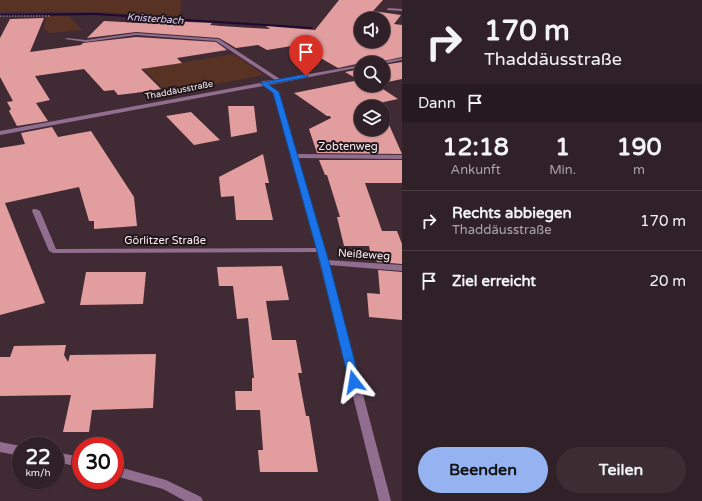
<!DOCTYPE html>
<html lang="de">
<head>
<meta charset="utf-8">
<style>
  body { margin:0; font-family:"Varela Round",sans-serif; background:#3c2d33; color:#f1f3f6; height:100vh; display:flex; flex-direction:column; font-size:15px; white-space:nowrap }
  * { box-sizing:border-box; margin:0 }
  p { font-size:13px; color:#a8a3a7 }
  .icon { flex:none; width:22px; height:22px; fill:none; stroke:currentColor; stroke-width:2; stroke-linecap:round; stroke-linejoin:round }
  .map { position:relative; flex:1; overflow:hidden }
  .side { display:flex; flex-direction:column; background:#302027; width:300px }
  .side>* { flex:none }
  .banner { background:#302027; color:#f1f3f6; overflow:hidden }
  .buttons { position:absolute; left:354px; top:12px; display:grid; gap:8px }
  .buttons a { display:grid; place-items:center; width:36px; height:36px; border-radius:50%; background:#302027; box-shadow:0 1px 3px #0004,0 0 0 1px #4b3e44; font-size:20px }
  .speed { position:absolute; left:12px; top:437px; display:flex; gap:8px; font-size:20px; font-weight:700; text-align:center }
  .speed>* { display:grid; place-content:center; width:52px; height:52px; border-radius:50%; background:#302027; box-shadow:0 1px 3px #0004,0 0 0 1px #4b3e44; line-height:1 }
  .speed small { font-size:10px; font-weight:400 }
  .speed .limit { border:6px solid #d22; background:#fff; color:#111 }
  .pin { position:absolute; display:grid; place-items:center; width:34px; height:34px; color:#fff; margin:-41px -17px; border-radius:50% 50% 50% 0; rotate:-45deg; box-shadow:0 0 4px #0007 }
  .pin .icon { rotate:45deg }
  .me { position:absolute; width:44px; margin:-22px; rotate:346deg; stroke-linejoin:round; filter:drop-shadow(0 0 3px #0008) }
  .turn { display:flex; align-items:center; gap:14px; height:84px; padding:0 16px; font-size:18px }
  .turn .icon { width:52px; height:52px; stroke-width:2.5 }
  .turn b { display:block; font-size:28px; line-height:34px }
  .then { display:flex; align-items:center; height:38px; padding:0 16px; background:#0003; gap:8px; font-size:15px }
  .eta { display:flex; justify-content:space-evenly; align-items:center; height:68px; text-align:center }
  .eta b { font-size:24px; font-weight:700; line-height:28px }
  .primary-button { display:flex; gap:8px; margin-top:auto; padding:8px 16px }
  .primary-button a { flex:1; height:46px; border-radius:24px; background:#95b2f1; color:#111; font-size:16px; font-weight:700; line-height:46px; text-align:center }
  .primary-button a+a { background:#3c2d33; color:#f1f3f6 }
  ul { padding:0; list-style:none }
  li { display:flex; align-items:center; gap:12px; height:60px; padding:0 16px; border-top:1px solid #4b3e44 }
  li div { flex:1 }
  li b { display:block; font-size:15px }
  li em { font-style:normal }
  main { display:flex; flex:1; min-height:0 }
  .map>svg:first-child { display:block }
  .green { fill:#583223 }
  .lines { fill:none; stroke-linecap:round; stroke-linejoin:round }
  .stream { fill:#1f0834; fill-rule:evenodd }
  .building { fill:#e29d9f; fill-rule:evenodd }
  .path { stroke:#88757d; stroke-width:1.5; stroke-dasharray:1.5 1.5; stroke-linecap:butt }
  .street { fill:#916e8f; fill-rule:evenodd }
  .route { fill:#1a73e8; stroke:#114b97 }
  .labels { text-anchor:middle; stroke-width:4; stroke-linejoin:round; paint-order:stroke }
  .far-street-label { font-size:9px; fill:#fceef3; stroke:#20161a }
  .far-water-label { font-size:10px; font-style:italic; fill:#e2cfff; stroke:#20161a }
  .street-label { font-size:11px; fill:#fceef3; stroke:#20161a }
</style>
</head>
<body>
<main>
<div class="map">
<svg width="402" height="501" viewBox="0 0 402 501">
  <rect width="100%" height="100%" fill="#402b34"/>
  <!-- green -->
  <g class="green">
    <polygon points="0,0 181,0 180,17 99,12 0,12"/>
    <polygon points="47,16 68,16 82,30 49,33 44,28"/>
    <polygon points="234,54 264,75 168,93 143,69"/>
  </g>
  <g class="lines">
    <!-- stream -->
    <polygon class="stream" points="96,13 311,27 313,28 311,29 96,15 0,16 0,14"/>
  </g>
  <!-- building -->
  <g class="building">
    <path d="M339,0H383L373,11L401,15L394,24L402,25V57L374,63H361L338,68L298,45L267,50L258,45L236,48L219,38L136,32L87,38L104,21L141,23L143,20L212,23L210,25L221,26L270,29L266,26L315,30ZM361,19H383V41H361Z"/>
    <polygon points="44,18 30,52 81,45 83,43 136,37 216,42 227,50 177,58 182,63 141,69 161,89 135,93 118,95 114,90 104,91 84,69 35,76 50,100 36,103 48,121 17,126 9,111 11,109 7,102 13,101 0,77 0,38 10,19"/>
    <polygon points="402,62 402,79 383,83 383,65"/>
    <polygon points="361,69 361,85 377,85 398,99 379,103 381,107 361,107 361,129 383,129 383,111 402,154 317,153 309,129 331,118 330,116 327,116 294,93 359,80 345,72"/>
    <polygon points="228,106 254,106 257,132 231,137"/>
    <polygon points="191,112 220,140 194,145 166,116"/>
    <polygon points="52,127 58,137 91,131 134,197 137,226 94,229 94,221 89,221 79,187 5,203 45,303 0,315 0,148 25,144 21,133"/>
    <polygon points="263,154 269,183 265,183 273,220 236,220 234,196 221,197 219,177"/>
    <polygon points="319,160 402,160 402,183 365,183 382,231 397,231 402,244 402,264 377,262 375,252 370,251 369,246 344,246 337,217 340,217 327,175 325,175"/>
    <polygon points="282,266 289,300 266,301 272,340 296,340 302,373 298,373 306,416 309,416 318,472 260,472 258,450 263,450 260,410 236,410 235,391 252,391 252,378 254,378 248,318 237,319 233,286 219,286 217,267"/>
    <polygon points="378,270 402,272 402,320 369,317 367,293 380,294"/>
    <polygon points="86,272 146,272 143,304 80,305"/>
    <polygon points="66,345 64,355 68,362 70,355 156,354 153,408 92,410 89,432 63,432 71,395 0,396 0,357 10,357 14,346"/>
  </g>
  <g class="lines">
    <!-- path -->
    <polyline class="path" points="0,16 50,16"/>
    <!-- street -->
    <g class="street">
      <polygon points="388,8 402,9 402,11 387,10"/>
      <polygon points="136,33 219,39 280,79 361,65 361,67 269,85 279,92 297,154 402,155 402,159 298,158 327,260 402,265 402,271 329,265 391,501 379,501 317,252 53,253 49,251 32,211 33,209 36,209 40,211 56,249 316,248 291,158 290,156 291,155 274,93 263,86 0,135 0,131 260,83 263,81 275,80 216,41 136,35 86,42 65,39 67,38 86,40"/>
      <polygon points="402,58 402,60 383,64 375,63"/>
      <polygon points="0,442 21,446 21,456 0,452"/>
      <polygon points="55,452 81,457 81,467 55,462"/>
      <polygon points="115,466 166,480 201,497 203,501 185,501 163,489 115,476"/>
    </g>
  </g>
  <!-- route -->
  <polygon class="route" points="306,74 308,76 308,77 268,84 279,92 329,262 360,382 359,385 350,385 349,382 320,262 273,93 260,83"/>
  <g class="labels">
    <!-- far-street labels -->
    <g class="far-street-label">
      <text transform="translate(179 90) rotate(-11)" y="3">Thaddäusstraße</text>
    </g>
    <!-- far-water labels -->
    <g class="far-water-label">
      <text transform="translate(155 18) rotate(4)" y="4">Knisterbach</text>
    </g>
    <!-- street labels -->
    <g class="street-label">
      <text x="348" y="150">Zobtenweg</text>
      <text x="165" y="244">Görlitzer Straße</text>
      <text transform="translate(364 254) rotate(4)" y="4">Neißeweg</text>
    </g>
  </g>
</svg>
<div class="buttons">
<a><svg class="icon" aria-label="sound" viewBox="0 0 24 24"><path d="M4 9h4l5-4v14l-5-4H4zM17 9q2 3 0 6"/></svg></a>
<a><svg class="icon" aria-label="search" viewBox="0 0 24 24"><circle cx="10" cy="10" r="6"/><path d="M15 15l6 6"/></svg></a>
<a><svg class="icon" aria-label="layers" viewBox="0 0 24 24"><path d="M12 4l9 5-9 5-9-5zM3 14l9 5 9-5"/></svg></a>
</div>
<div class="speed"><div>22<small>km/h</small></div><div class="limit">30</div></div>
<div class="pin" style="left:306px;top:76px;background:#d93025"><svg class="icon" aria-label="arrive" viewBox="0 0 24 24"><path d="M6 21V4h12l-3 4 3 4H6"/></svg></div>
<svg class="me" style="left:354px;top:382px" viewBox="-20 -20 40 40"><path d="M0-17L14 15 0 8-14 15z" fill="#1a73e8" stroke="#fff" stroke-width="4"/></svg>
</div>
<section class="side">
<div class="banner">
<div class="turn"><svg class="icon" aria-label="right" viewBox="0 0 24 24"><path d="M7 20v-9h11M14 6l5 5-5 5"/></svg><div><b>170 m</b>Thaddäusstraße</div></div>
<div class="then">Dann<svg class="icon" aria-label="arrive" viewBox="0 0 24 24"><path d="M6 21V4h12l-3 4 3 4H6"/></svg></div>
</div>
<div class="eta">
<div><b>12:18</b><p>Ankunft</p></div>
<div><b>1</b><p>Min.</p></div>
<div><b>190</b><p>m</p></div>
</div>
<ul>
<li><svg class="icon" aria-label="right" viewBox="0 0 24 24"><path d="M7 20v-9h11M14 6l5 5-5 5"/></svg><div><b>Rechts abbiegen</b><p>Thaddäusstraße</p></div><em>170 m</em></li>
<li><svg class="icon" aria-label="arrive" viewBox="0 0 24 24"><path d="M6 21V4h12l-3 4 3 4H6"/></svg><div><b>Ziel erreicht</b></div><em>20 m</em></li>
</ul>
<div class="primary-button"><a>Beenden</a><a>Teilen</a></div>
</section>
</main>
</body>
</html>
